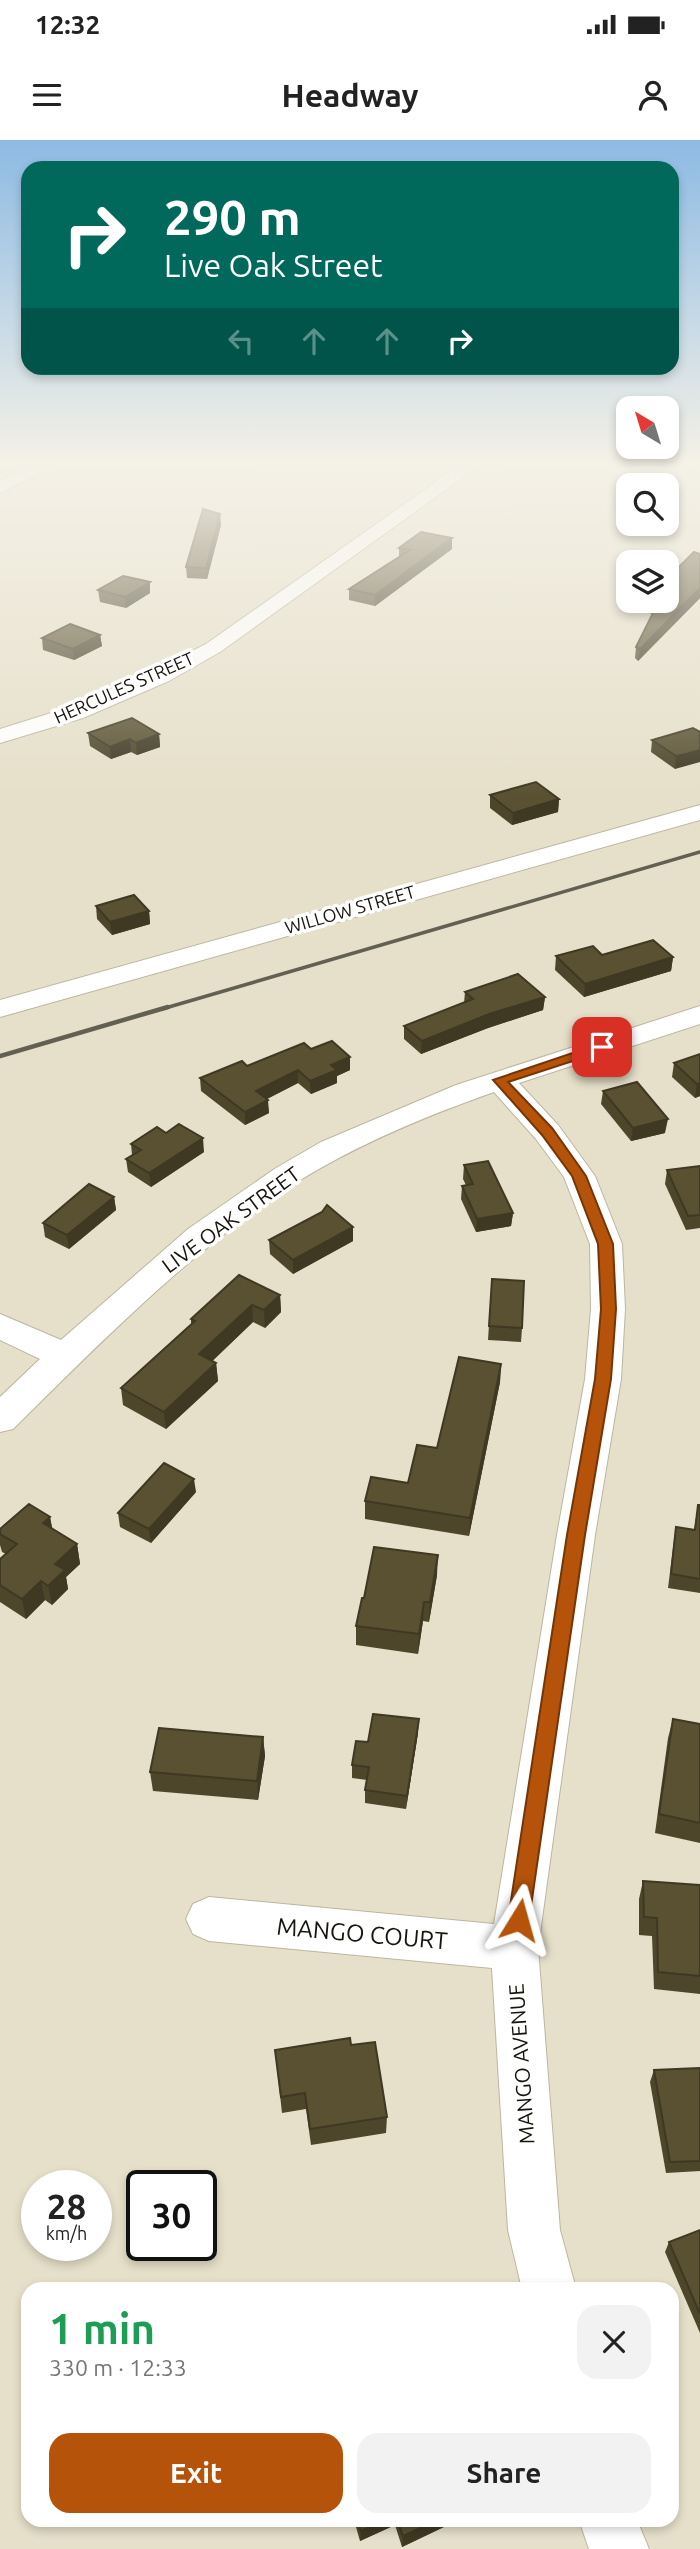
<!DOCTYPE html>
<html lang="en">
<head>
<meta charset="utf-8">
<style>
  body { margin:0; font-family:Ubuntu,sans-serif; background:#f2f2f2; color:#222; height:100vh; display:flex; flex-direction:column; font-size:26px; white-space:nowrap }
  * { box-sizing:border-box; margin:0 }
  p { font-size:23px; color:#767676 }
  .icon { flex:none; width:38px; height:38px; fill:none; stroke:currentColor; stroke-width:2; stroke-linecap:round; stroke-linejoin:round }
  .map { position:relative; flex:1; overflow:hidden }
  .details { position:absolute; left:21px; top:2142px; width:658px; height:245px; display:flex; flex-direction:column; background:#fff; border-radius:21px; box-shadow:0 4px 10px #0003 }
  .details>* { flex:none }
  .hud { position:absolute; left:21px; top:21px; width:658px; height:214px; border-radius:21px; box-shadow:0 4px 10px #0003; background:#00695c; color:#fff; overflow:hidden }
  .needle { width:46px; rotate:322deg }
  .buttons { position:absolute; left:616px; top:256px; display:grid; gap:14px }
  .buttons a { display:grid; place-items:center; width:63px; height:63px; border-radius:14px; background:#fff; box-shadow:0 4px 10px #0003; font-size:35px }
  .speed { position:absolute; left:21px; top:2030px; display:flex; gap:14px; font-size:35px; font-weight:700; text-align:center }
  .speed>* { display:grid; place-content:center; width:91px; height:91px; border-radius:50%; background:#fff; box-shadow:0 4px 10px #0003; line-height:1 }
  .speed small { font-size:18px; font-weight:400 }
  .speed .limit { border:4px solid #111; border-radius:10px; background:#fff; color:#111 }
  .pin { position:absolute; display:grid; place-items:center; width:60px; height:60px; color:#fff; margin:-30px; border-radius:14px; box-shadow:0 4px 10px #0006 }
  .me { position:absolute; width:77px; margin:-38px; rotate:8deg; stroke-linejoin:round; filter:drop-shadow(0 0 5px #0008) }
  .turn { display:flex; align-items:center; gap:24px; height:147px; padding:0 28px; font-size:32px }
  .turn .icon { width:91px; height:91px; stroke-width:2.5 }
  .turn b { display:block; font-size:49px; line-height:60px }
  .lanes { display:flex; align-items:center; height:66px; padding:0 28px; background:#0003; justify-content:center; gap:35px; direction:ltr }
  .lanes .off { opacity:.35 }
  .round { display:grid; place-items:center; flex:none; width:74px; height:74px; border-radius:21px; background:#f2f2f2 }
  .headline { display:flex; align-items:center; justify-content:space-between; height:119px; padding:0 28px }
  h1 { font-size:42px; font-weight:600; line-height:52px; color:#1e9e55 }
  .cta { display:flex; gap:14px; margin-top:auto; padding:14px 28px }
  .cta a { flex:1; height:80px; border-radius:21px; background:#b45309; color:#fff; font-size:28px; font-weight:600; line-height:80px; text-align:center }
  .cta a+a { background:#f2f2f2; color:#222 }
  .status { display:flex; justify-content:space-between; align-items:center; height:49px; padding:0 35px; background:#fff; direction:ltr }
  .status svg { height:19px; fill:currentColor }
  header { display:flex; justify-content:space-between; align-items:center; height:91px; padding:0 28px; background:#fff; font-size:32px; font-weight:600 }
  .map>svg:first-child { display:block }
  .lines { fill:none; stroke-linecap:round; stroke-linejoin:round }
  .minor-casing { stroke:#bcb6a1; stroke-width:2 }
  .minor { fill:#fff; fill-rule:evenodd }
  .rail-far1 { stroke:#635f52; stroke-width:3.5 }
  .rail { stroke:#635f52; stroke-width:4.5 }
  .wall { fill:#4d462b }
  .shaded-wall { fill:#3f3923 }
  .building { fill:#5a5132; stroke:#3f3923; stroke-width:2 }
  .route { fill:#b45309; stroke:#753606; stroke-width:2 }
  .labels { text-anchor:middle; stroke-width:7; stroke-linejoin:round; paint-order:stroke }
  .far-street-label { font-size:18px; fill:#16140c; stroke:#fff }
  .street-label { font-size:21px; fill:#16140c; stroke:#fff }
  .near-street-label { font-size:24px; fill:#16140c; stroke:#fff }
</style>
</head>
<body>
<div class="status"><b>12:32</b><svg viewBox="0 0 49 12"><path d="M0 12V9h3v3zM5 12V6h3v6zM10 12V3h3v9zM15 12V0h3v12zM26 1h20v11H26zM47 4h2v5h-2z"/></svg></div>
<header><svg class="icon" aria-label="menu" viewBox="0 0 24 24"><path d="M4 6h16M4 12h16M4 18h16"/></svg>Headway<svg class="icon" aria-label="person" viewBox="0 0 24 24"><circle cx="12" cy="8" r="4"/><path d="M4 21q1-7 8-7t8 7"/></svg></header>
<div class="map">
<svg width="700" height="2409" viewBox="0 0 700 2409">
  <rect width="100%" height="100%" fill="#e6e0ca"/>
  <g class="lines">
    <defs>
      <g id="minor">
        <polygon points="45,318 67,318 0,353 0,341"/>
        <polygon points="470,318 490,318 220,512 169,541 83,578 0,603 0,589 67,568 153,531 206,504"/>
        <polygon points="700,665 700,680 0,877 0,860"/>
        <path d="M700,866V884L519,943L558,985L595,1036L622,1104L625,1169L621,1239L595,1395L538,1808L560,2090L576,2149H522L508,2090L492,1828L209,1801L193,1794L186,1779L193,1764L209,1757L494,1784L557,1395L585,1239L591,1169L590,1104L564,1037L536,999L494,952C426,976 358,1004 297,1042C191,1110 102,1201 13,1289L0,1292V1257L40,1219L0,1200V1174L61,1200L188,1089L276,1028L321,1002L456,945Z"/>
        <polygon points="579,2380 637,2380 649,2409 589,2409"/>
      </g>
    </defs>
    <!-- minor casing -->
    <use href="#minor" class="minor-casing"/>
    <!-- minor -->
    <use href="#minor" class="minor"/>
    <!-- rail-far1 -->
    <polyline class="rail-far1" points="162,869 700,712"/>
    <!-- rail -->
    <polyline class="rail" points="0,916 168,867"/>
  </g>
  <!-- wall -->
  <g class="wall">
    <polygon points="221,385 207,439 187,438 186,427"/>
    <polygon points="399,408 452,409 375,466 349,460 349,449 399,417"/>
    <polygon points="700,414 700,458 638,521 635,518 636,507 653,474 644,472 645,460"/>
    <polygon points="98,450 150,453 126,468 100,462"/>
    <polygon points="100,495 102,506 74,520 43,510 42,498"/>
    <polygon points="693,588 675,629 651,612 652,600"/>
    <polygon points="88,593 159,594 160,607 137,615 131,612 111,619 90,606"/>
    <polygon points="490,655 559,659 558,672 512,685 490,668"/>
    <polygon points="96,766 149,771 150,784 112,795 97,779"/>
    <polygon points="602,815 673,817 671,831 584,857 555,830 556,816"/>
    <polygon points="465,852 545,857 543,870 488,888 421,914 404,899 404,886 464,863"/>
    <polygon points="311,909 350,930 337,936 337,943 311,954 298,943 267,959 269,973 245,985 201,951 200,938"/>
    <polygon points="700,914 700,956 695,958 672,937 674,923"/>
    <polygon points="603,951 665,993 631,1001 601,964"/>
    <polygon points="166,993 204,1012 151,1047 128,1032 126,1019 132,1015 131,1004"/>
    <polygon points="464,1025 513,1073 511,1086 476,1092 461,1059 462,1046 466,1045 463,1039"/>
    <polygon points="700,1026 700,1088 686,1090 665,1044 667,1030"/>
    <polygon points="114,1057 116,1070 69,1109 45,1097 43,1083"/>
    <polygon points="353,1087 353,1101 293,1134 270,1114 269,1100"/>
    <polygon points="492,1139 522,1188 521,1202 488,1200"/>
    <polygon points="280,1155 281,1172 265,1188 253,1182 212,1221 216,1223 218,1241 166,1289 123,1265 121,1248 191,1184 191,1179"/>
    <polygon points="501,1224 500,1242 469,1396 365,1379 365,1361 408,1343 437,1308"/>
    <polygon points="196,1352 151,1403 120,1387 118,1373"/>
    <polygon points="698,1365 700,1365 700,1453 668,1448 674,1400 676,1387 694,1390"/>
    <polygon points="50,1377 52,1389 77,1404 80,1424 66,1437 68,1449 52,1465 45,1460 26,1479 0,1462 0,1419 6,1414 2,1412 0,1405 0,1389"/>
    <polygon points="437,1435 429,1482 423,1481 418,1514 356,1505 356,1486 364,1458"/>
    <polygon points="673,1579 700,1584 700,1703 655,1693 668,1598"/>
    <polygon points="418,1593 406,1669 365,1663 365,1650 367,1640 352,1638 352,1625 368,1602"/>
    <polygon points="263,1597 265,1616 258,1660 153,1651 150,1632"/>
    <polygon points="643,1741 700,1745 700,1854 654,1849 652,1796 639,1795 639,1759"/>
    <polygon points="351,1905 387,1977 386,1993 311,2005 306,1969 282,1973 275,1910"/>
    <polygon points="700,1928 700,2031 666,2033 650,1942 654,1930"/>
    <polygon points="700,2090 700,2193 665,2112 669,2102"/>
    <polygon points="354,2380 449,2380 448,2385 402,2407 395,2385 360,2401"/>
  </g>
  <!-- shaded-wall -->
  <g class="shaded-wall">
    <polygon points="220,374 221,385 207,439 206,428"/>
    <polygon points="452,398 452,409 375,466 375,455"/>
    <polygon points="150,442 150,453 126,468 125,457"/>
    <polygon points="700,448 700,458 638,521 640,509"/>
    <polygon points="100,495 102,506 74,520 73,509"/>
    <polygon points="159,594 160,607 137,615 136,603"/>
    <polygon points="130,599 131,612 111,619 110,607"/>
    <polygon points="700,610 700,622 675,629 676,616"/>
    <polygon points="559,659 558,672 512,685 513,673"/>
    <polygon points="149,771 150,784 112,795 110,782"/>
    <polygon points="673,817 671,831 584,857 585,844"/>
    <polygon points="545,857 543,870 488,888 421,914 422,901 489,874"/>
    <polygon points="350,917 350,930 337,936 337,943 311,954 310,941 331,925"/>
    <polygon points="298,930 298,943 257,964 256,951"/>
    <polygon points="700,943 700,956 695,958 697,944"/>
    <polygon points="268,960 269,973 245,985 245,972"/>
    <polygon points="668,979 665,993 631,1001 633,988"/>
    <polygon points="203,998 204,1012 151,1047 149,1033"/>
    <polygon points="114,1057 116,1070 69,1109 67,1095"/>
    <polygon points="513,1073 511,1086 476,1092 477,1079"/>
    <polygon points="353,1087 353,1101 293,1134 293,1120"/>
    <polygon points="280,1155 281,1172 265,1188 264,1170"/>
    <polygon points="252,1165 253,1182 201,1232 199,1214"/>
    <polygon points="216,1223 218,1241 166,1289 164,1272"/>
    <polygon points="501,1224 500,1242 469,1396 470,1378"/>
    <polygon points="194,1339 196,1352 151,1403 149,1389"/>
    <polygon points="50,1377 54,1397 43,1383"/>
    <polygon points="77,1404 80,1424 66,1437 68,1449 52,1465 48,1446 55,1424"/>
    <polygon points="438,1415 437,1435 429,1482 430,1462"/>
    <polygon points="41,1441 45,1460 26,1479 22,1459"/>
    <polygon points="424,1462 423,1481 418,1514 419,1494"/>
    <polygon points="419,1579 418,1593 406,1669 407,1656"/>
    <polygon points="263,1597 265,1616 258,1660 257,1641"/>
    <polygon points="383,2380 395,2380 395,2385 360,2401 361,2391"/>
    <polygon points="438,2380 449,2380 448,2385 402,2407 403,2396"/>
  </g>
  <!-- building -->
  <g class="building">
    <polygon points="203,369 220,374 206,428 186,427"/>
    <polygon points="421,392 452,398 375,455 349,449 410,410 399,408"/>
    <polygon points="694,412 700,414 700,448 640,509 636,507 658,463 645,460 667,460 667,439"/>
    <polygon points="123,436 150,442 125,457 98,450"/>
    <polygon points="70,484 100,495 73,509 42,498"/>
    <polygon points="132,578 159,594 136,603 130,599 110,607 88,593"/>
    <polygon points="693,588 700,592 700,610 686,614 676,616 652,600"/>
    <polygon points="536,642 559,659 513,673 490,655"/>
    <polygon points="134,755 149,771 110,782 96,766"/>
    <polygon points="653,800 673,817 585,844 556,816 593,806 602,815"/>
    <polygon points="518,834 545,857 489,874 422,901 404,886 473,859 465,852"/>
    <polygon points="332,901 350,917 331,925 337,930 310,941 298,930 256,951 268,960 245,972 200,938 242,921 247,926 304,903 311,909"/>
    <polygon points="700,914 700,943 697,944 674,923"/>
    <polygon points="637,942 668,979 633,988 603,951"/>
    <polygon points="179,984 203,998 149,1033 126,1019 141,1010 131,1004 157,987 166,993"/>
    <polygon points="488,1021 513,1073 477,1079 462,1046 473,1044 464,1025"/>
    <polygon points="700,1026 700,1075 688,1076 667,1030"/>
    <polygon points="89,1044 114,1057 67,1095 43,1083"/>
    <polygon points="327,1065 353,1087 293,1120 269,1100 322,1072"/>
    <polygon points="239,1135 280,1155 264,1170 252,1165 199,1214 216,1223 164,1272 121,1248 195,1181 191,1179"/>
    <polygon points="492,1139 524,1141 522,1188 489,1186"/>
    <polygon points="459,1217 501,1224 470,1378 365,1361 371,1337 408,1343 417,1305 437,1308"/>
    <polygon points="164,1323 194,1339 149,1389 118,1373"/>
    <polygon points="29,1364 50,1377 43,1383 77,1404 55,1424 65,1430 48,1446 41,1441 22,1459 0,1445 0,1419 17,1404 0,1394 0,1389"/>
    <polygon points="698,1365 700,1365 700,1439 671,1434 676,1387 695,1390"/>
    <polygon points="374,1407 438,1415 430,1462 424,1462 419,1494 356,1486 362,1458 364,1458"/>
    <polygon points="373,1574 419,1579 407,1656 365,1650 369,1627 352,1625 356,1601 368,1602"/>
    <polygon points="673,1579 700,1584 700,1683 659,1674"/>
    <polygon points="159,1588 263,1597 257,1641 150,1632"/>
    <polygon points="643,1741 700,1745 700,1836 658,1832 657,1778 644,1777"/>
    <polygon points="350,1898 351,1905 375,1902 387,1977 310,1989 305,1953 281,1957 275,1910"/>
    <polygon points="700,1928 700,2021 670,2022 654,1930"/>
    <polygon points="700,2090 700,2174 669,2102"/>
    <polygon points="357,2380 383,2380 361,2391"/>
    <polygon points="397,2380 438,2380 403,2396"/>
  </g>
  <!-- sky -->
  <linearGradient id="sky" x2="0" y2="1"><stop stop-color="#8dbae4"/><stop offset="0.49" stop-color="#f4f1e7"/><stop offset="1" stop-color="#f4f1e7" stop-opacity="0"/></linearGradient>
  <rect width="700" height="655" fill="url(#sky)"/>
  <!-- route -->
  <polygon class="route" points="602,903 609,907 607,910 508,942 552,988 586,1036 613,1104 616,1169 611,1239 585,1395 529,1780 526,1787 519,1790 511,1787 508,1780 567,1395 595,1239 601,1169 598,1104 572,1036 542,995 493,940"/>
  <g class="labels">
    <!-- far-street labels -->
    <g class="far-street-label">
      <text transform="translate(124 548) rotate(-24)" y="6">HERCULES STREET</text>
      <text transform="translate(350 770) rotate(-16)" y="6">WILLOW STREET</text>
    </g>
    <!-- street labels -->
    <g class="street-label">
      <text transform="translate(231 1080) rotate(-36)" y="7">LIVE OAK STREET</text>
      <text transform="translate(522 1924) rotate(-94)" y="7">MANGO AVENUE</text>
    </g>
    <!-- near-street labels -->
    <g class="near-street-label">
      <text transform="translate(362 1794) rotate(5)" y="8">MANGO COURT</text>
    </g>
  </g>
</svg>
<div class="buttons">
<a><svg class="needle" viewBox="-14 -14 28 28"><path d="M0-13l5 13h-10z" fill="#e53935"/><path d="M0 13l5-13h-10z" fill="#767676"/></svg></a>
<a><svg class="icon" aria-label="search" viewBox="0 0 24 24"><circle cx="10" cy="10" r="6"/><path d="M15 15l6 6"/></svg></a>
<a><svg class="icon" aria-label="layers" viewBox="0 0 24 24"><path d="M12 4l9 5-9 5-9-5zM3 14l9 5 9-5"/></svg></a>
</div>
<div class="speed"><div>28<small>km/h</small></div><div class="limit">30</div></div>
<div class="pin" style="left:602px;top:907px;background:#d93025"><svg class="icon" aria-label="arrive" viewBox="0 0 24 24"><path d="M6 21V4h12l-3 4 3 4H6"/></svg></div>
<svg class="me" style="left:519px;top:1780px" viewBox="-20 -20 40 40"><path d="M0-17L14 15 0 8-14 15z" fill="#b45309" stroke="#fff" stroke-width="4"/></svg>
<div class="hud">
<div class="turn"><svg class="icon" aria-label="right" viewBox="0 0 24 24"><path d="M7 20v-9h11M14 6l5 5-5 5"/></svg><div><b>290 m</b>Live Oak Street</div></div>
<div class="lanes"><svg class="icon off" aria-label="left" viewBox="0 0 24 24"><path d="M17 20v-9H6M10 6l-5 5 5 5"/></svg><svg class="icon off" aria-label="ahead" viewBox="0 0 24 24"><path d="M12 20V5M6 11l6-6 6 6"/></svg><svg class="icon off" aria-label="ahead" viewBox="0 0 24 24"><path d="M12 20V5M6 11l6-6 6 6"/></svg><svg class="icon" aria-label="right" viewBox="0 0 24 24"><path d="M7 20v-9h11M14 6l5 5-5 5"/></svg></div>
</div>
<section class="details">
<div class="headline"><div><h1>1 min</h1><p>330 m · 12:33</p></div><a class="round"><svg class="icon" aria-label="close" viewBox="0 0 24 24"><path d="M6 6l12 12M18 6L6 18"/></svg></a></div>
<div class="cta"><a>Exit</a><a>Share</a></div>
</section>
</div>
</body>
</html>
